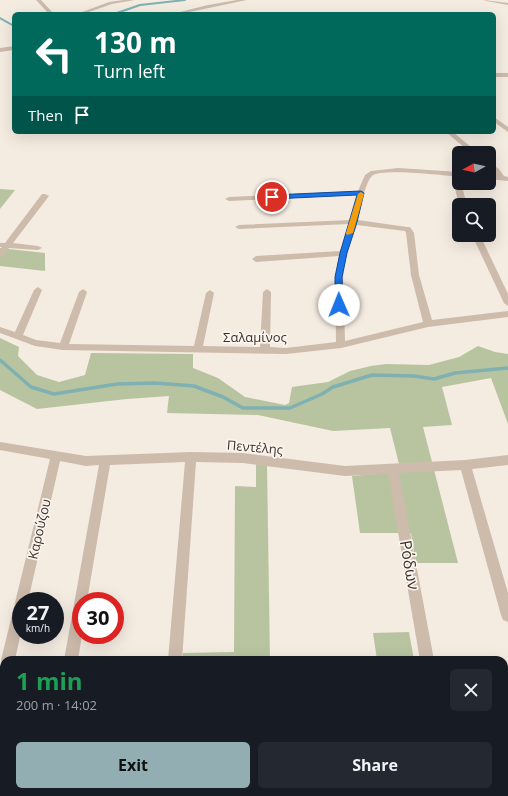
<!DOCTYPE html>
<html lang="en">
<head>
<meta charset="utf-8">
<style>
  body { margin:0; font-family:"Open Sans",sans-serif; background:#242831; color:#f1f3f6; height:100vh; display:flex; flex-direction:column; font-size:15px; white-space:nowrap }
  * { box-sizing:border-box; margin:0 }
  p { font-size:13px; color:#9ea1a6 }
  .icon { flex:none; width:22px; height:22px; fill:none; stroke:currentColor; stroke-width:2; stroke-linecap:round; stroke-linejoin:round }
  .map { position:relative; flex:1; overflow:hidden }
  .panel { position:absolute; left:0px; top:656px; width:508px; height:140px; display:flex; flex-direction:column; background:#171b24; border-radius:12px 12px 0 0; box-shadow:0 4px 16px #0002 }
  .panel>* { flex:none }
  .hud { position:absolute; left:12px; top:12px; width:484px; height:122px; border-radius:6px; box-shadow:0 4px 16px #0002; background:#00695c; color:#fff; overflow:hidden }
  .needle { width:26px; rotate:262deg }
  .tools { position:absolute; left:452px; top:146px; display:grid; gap:8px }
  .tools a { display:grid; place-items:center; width:44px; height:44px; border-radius:6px; background:#171b24; box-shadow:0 4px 16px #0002; font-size:20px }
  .speed { position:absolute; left:12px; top:592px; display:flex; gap:8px; font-size:20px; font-weight:700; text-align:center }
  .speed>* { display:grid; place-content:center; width:52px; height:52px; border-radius:50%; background:#171b24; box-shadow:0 4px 16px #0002; line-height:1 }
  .speed small { font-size:10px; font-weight:400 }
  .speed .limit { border:6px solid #d22; background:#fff; color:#111 }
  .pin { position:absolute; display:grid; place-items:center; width:34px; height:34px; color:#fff; margin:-17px; border:2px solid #fff; border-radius:50%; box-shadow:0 1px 4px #0007 }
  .me { position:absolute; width:44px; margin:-22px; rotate:359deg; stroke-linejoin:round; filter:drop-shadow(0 0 3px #0008) }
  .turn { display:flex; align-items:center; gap:14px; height:84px; padding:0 16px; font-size:18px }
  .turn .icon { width:52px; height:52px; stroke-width:2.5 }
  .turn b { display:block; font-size:28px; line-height:34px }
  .then { display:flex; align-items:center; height:38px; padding:0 16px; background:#0003; gap:8px; font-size:15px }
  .round { display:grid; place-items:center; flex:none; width:42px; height:42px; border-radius:6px; background:#242831 }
  .overview { display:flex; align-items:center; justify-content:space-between; height:68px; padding:0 16px }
  h1 { font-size:24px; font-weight:700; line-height:30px; color:#1e9e55 }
  .cta { display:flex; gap:8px; margin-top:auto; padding:8px 16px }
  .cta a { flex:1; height:46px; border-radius:6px; background:#92aeb2; color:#111; font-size:16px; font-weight:700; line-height:46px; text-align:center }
  .cta a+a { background:#242831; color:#f1f3f6 }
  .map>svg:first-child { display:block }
  .green { fill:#b8c4a0 }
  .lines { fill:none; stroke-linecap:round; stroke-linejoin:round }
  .stream-far1 { stroke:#7fb0b2; stroke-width:2 }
  .stream { stroke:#7fb0b2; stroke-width:3.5 }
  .minor { fill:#cdbbac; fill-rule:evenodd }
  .route { fill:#1a73e8; stroke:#114b97 }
  .slow { fill:#f59e0b }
  .labels { text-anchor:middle; stroke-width:3.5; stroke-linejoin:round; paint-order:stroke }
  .street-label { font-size:13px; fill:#3b302b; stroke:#fbf5ee }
  .near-street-label { font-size:16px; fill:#3b302b; stroke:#fbf5ee }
</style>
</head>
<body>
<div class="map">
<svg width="508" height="796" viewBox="0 0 508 796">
  <rect width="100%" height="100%" fill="#f4ebe1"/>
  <!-- green -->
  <g class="green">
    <polygon points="0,189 15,190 0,209"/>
    <polygon points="0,248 45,253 45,271 0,266"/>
    <polygon points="0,338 19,347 18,356 37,375 59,382 85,375 91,353 193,354 193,368 218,378 245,397 285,405 289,403 292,387 328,382 350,371 371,366 386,364 429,365 459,357 478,346 495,352 508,354 508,424 491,378 442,387 452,425 423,427 458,563 416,563 411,533 360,533 352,476 401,472 390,428 333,431 258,415 167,413 169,396 127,399 37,409 0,390"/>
    <polygon points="256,464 267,465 270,660 182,660 183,653 234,652 235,486 256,487"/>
    <polygon points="409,632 414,660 377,660 373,633"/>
    <polygon points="394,792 446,792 446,796 395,796"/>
  </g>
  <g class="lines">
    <!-- stream-far1 -->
    <g class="stream-far1">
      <polyline points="114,14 140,5 185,0"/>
      <polyline points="0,18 14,26"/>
    </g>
    <!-- stream -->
    <polyline class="stream" points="0,360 31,387 54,394 117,384 155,383 194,386 223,397 243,408 290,408 322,394 333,387 372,375 414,376 434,379 455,373 508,368"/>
    <!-- minor -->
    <g class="minor">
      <polygon points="36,0 41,0 54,14 49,14"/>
      <polygon points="123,0 135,0 112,4 83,14 77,14 109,2"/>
      <polygon points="237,0 247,0 180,14 172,14 208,5"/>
      <polygon points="484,0 508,3 508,5 486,1"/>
      <polygon points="14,46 14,50 0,52 0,48"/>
      <rect x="494" y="73" width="14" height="4"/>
      <polygon points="494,117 508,127 508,132 494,122"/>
      <polygon points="446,132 453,132 478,153 471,153"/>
      <polygon points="489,162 499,169 504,176 508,177 508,181 489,179 489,175 496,176 494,171 489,167"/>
      <path d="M398,168L459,172V183H461L467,205H459L452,176C440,175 379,168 372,176C365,182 360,211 358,220L407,227H410L414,233L419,275L432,320L508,311V317L428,327L341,348L286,354L63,350L35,346L0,333V327L15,332L34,290L38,287L42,290L23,335L36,340L60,343L79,292L83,289L87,292L69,344L194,346L206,293L210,290L214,293L203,346L260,347L263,292L267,289L271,292L270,347L286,348L336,342L335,277L339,256L256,262L252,259L256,256L340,251L349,224L239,229L235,227L239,225L351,220L357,195L229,201L225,199L229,197L358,191L365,175L371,171ZM357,225L405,231L406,233L411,275L423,322L345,341L343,277L347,253Z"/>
      <polygon points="42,194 45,194 49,196 13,243 38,246 42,248 38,250 9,248 3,257 0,257 0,250 2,247 0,247 0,243 5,243"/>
      <polygon points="472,235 480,235 508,294 508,306 504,303"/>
      <polygon points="0,442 86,456 191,452 243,453 345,466 465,460 508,455 508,465 472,469 508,593 508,622 503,620 501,615 461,470 399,473 434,660 420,660 388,474 345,476 243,463 196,462 182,660 168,660 185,462 110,465 87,601 81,601 82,635 78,660 64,660 99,465 86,466 60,461 28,601 21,601 21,632 15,660 4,660 4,665 1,660 50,459 0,450"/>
      <polygon points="4,668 4,697 0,699 0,670"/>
      <rect x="41" y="792" width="16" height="4"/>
      <rect x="157" y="792" width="16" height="4"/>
      <polygon points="443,792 459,792 460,796 444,796"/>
    </g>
  </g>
  <!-- route -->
  <polygon class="route" points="361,191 364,193 357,222 347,253 342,277 343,305 339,308 335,305 335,277 340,253 357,195 272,199 269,197 272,195"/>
  <!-- slow -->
  <polygon class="slow" points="361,192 364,194 353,233 347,235 346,233 358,194"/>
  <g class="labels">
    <!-- street labels -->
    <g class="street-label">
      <text x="255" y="342">Σαλαμίνος</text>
      <text transform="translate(255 447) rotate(5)" y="5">Πεντέλης</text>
      <text transform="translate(39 529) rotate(-77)" y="5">Καρούζου</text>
    </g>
    <!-- near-street labels -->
    <g class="near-street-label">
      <text transform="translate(410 565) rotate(80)" y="6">Ρόδων</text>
    </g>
  </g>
</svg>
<div class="tools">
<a><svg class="needle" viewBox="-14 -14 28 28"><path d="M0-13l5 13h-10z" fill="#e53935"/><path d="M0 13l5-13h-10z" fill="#9ea1a6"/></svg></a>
<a><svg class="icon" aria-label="search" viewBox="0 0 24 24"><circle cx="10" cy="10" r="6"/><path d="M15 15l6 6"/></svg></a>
</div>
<div class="speed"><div>27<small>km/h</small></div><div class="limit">30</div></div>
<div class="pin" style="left:272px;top:197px;background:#d93025"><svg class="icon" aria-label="arrive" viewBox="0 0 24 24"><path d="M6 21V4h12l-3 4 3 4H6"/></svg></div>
<svg class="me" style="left:339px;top:305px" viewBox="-20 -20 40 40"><circle r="19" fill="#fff"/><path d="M0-13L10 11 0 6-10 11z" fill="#1a73e8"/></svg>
<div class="hud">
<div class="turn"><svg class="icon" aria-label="left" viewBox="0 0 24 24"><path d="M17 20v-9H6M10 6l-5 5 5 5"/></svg><div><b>130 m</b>Turn left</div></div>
<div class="then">Then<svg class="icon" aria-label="arrive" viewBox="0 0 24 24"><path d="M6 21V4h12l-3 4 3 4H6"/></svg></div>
</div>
<section class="panel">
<div class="overview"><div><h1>1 min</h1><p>200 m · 14:02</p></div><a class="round"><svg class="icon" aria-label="close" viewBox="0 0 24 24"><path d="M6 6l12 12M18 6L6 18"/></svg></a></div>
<div class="cta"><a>Exit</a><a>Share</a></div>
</section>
</div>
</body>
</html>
